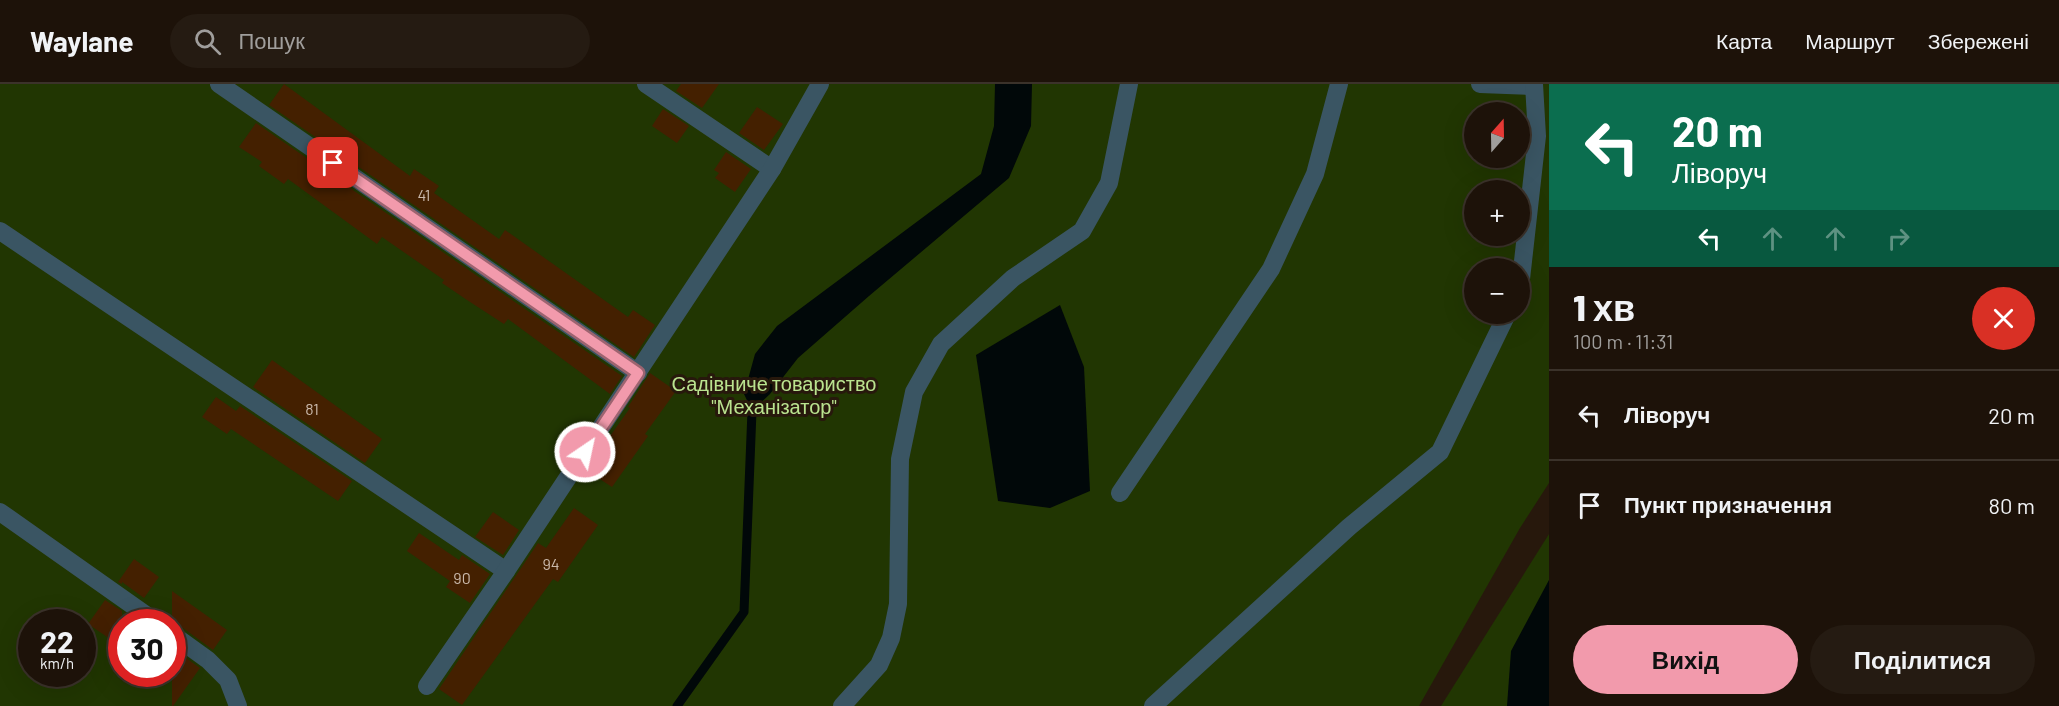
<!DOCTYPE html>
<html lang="uk">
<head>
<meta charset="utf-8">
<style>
  body { margin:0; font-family:Barlow,sans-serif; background:#251b12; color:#f1f3f6; height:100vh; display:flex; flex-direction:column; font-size:22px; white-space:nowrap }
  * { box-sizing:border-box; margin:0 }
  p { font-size:20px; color:#a09e9c }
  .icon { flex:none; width:33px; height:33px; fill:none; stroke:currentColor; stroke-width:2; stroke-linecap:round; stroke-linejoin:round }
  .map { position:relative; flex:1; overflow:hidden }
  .side { display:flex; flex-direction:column; background:#1d1209; width:510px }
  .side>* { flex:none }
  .top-card { background:#0b6e4f; color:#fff; overflow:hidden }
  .needle { width:39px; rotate:20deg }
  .fabs { position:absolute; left:1464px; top:18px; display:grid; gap:12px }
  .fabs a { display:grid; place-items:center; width:66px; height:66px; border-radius:50%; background:#1d1209; box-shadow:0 6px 24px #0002,0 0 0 2px #3b322a; font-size:30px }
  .speed { position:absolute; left:18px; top:525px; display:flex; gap:12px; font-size:30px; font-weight:700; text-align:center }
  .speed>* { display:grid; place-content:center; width:78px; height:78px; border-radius:50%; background:#1d1209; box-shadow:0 6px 24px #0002,0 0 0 2px #3b322a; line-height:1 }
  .speed small { font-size:15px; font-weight:400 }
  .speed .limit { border:9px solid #d22; background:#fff; color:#111 }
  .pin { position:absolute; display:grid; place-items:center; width:51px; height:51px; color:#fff; margin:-26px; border-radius:12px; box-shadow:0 3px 9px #0006 }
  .me { position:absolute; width:66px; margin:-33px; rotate:34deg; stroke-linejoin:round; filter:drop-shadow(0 0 4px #0008) }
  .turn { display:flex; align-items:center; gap:21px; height:126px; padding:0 24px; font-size:27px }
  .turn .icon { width:78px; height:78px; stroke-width:2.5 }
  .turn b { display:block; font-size:42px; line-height:51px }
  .lanes { display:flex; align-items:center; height:57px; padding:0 24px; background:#0003; justify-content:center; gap:30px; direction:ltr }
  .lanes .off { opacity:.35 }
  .round { display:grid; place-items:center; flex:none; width:63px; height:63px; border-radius:32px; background:#251b12 }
  .summary { display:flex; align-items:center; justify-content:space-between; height:102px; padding:0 24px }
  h1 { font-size:36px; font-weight:800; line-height:45px }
  .button { display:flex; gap:12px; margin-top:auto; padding:12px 24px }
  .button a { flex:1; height:69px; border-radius:36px; background:#f29aac; color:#111; font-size:24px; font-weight:800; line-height:69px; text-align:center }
  .button a+a { background:#251b12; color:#f1f3f6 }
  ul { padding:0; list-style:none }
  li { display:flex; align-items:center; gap:18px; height:90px; padding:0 24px; border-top:2px solid #3b322a }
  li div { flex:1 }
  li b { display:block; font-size:22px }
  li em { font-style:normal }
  header { display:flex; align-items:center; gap:36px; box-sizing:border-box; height:84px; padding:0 30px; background:#1d1209; border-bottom:2px solid #3b322a }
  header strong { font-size:28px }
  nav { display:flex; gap:33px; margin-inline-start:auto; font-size:21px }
  .search { width:420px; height:54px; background:#251b12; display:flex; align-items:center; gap:15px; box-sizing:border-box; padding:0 21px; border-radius:33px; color:#a09e9c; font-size:22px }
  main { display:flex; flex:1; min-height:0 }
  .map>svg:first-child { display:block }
  .green { fill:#213602; fill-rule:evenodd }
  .water { fill:#010809 }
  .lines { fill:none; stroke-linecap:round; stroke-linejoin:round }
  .stream { stroke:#010809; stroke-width:9 }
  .building { fill:#442000 }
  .minor { stroke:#3a5563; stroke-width:18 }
  .route-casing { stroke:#9d6470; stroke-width:15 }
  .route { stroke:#f29aac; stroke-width:10 }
  .labels { text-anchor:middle; stroke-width:6; stroke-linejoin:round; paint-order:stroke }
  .number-label { font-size:16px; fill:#cbbaac }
  .park-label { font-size:20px; fill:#bae38f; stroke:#27180c }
</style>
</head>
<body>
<header>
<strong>Waylane</strong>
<div class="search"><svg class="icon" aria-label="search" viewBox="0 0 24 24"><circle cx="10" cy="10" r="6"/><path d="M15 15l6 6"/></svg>Пошук</div>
<nav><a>Карта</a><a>Маршрут</a><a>Збережені</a></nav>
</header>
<main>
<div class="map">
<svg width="1549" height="622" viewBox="0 0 1549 622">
  <rect width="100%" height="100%" fill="#27180c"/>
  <!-- green -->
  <g class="green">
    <path d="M0,0H1549V399L1520,444L1419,622H0ZM1474,28H1520V74H1474ZM1474,106H1520V152H1474ZM1474,184H1520V230H1474ZM32,538H82V590H32ZM122,538H172V590H122Z"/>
    <polygon points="1549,450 1549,622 1441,622"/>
  </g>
  <!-- water -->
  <g class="water">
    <polygon points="995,0 1032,0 1031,42 1009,94 869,212 798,274 770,310 752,327 744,310 755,270 777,242 981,90 994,42"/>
    <polygon points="1060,221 1084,283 1090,407 1050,424 998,417 976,271"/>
    <polygon points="1549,496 1549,622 1507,622 1511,567"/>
  </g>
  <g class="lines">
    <!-- stream -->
    <polyline class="stream" points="677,622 744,528 752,327"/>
  </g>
  <!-- building -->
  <g class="building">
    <polygon points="284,0 410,92 414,85 439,102 434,109 499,155 505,146 628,233 633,226 655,241 634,273 269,21"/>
    <polygon points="681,0 719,0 702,24 676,7"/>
    <polygon points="757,23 783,40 764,66 739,49"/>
    <polygon points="663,25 689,42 677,59 652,42"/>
    <polygon points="256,39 622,292 610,310 508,235 504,240 467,216 442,199 444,196 382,153 377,160 288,95 284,100 259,82 262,78 239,63"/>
    <polygon points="726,68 751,85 735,108 715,94 719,89 714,86"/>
    <polygon points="272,276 382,355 365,379 253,303"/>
    <polygon points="650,289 676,307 645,350 648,352 612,403 589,388 613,354 610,352 630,324 628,323"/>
    <polygon points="216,313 236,327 240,322 352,397 338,417 231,345 227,350 202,333"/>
    <polygon points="574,424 598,441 558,498 553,495 462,621 439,605 538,459 546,464"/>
    <polygon points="493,428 519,446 503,471 475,453"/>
    <polygon points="419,449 459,476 462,471 490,490 470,519 446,503 450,497 407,467"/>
    <polygon points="134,475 159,493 144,514 122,498 122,500 118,498"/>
    <polygon points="172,507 227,546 213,566 179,541 172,539"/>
    <polygon points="105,516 122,527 122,563 88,540"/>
    <polygon points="172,564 200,584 173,622 172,622"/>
  </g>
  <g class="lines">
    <!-- minor -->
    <g class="minor">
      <polyline points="219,0 638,289"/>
      <polyline points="646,0 772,85"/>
      <polyline points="1480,0 1533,2"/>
      <polyline points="0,147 506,487"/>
      <polyline points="1520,204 1537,52 1534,0"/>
      <polyline points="1120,409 1271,185 1315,90 1339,0"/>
      <polyline points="0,428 156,538"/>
      <polyline points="172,550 208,576 228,596 238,622"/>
      <polyline points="427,602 506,487 772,85 820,0"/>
      <polyline points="842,622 879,581 891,554 898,520 900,375 914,308 941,260 1013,194 1082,147 1109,99 1129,0"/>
      <polyline points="1153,622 1349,443 1440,368 1507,230"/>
    </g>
  </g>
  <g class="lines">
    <defs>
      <polyline id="route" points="333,79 638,289 585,368"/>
    </defs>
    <!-- route casing -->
    <use href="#route" class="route-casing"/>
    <!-- route -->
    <use href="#route" class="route"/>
  </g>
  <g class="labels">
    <!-- number labels -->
    <g class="number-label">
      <text x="424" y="117">41</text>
      <text x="312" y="331">81</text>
      <text x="551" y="486">94</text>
      <text x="462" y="500">90</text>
    </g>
    <!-- park labels -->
    <g class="park-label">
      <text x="774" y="307">Садівниче товариство<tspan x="774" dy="23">"Механізатор"</tspan></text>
    </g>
  </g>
</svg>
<div class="fabs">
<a><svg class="needle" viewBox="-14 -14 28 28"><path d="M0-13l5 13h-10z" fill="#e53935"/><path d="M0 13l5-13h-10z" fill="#a09e9c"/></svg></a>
<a>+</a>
<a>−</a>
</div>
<div class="speed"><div>22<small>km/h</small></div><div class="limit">30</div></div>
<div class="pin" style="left:333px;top:79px;background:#d93025"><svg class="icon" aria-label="arrive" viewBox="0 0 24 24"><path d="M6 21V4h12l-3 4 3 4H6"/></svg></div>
<svg class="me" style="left:585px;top:368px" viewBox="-20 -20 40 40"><circle r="17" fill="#f29aac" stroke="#fff" stroke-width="3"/><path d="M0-11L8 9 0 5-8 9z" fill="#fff"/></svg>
</div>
<section class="side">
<div class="top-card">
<div class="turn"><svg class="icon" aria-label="left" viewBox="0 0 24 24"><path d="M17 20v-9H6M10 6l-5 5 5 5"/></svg><div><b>20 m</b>Ліворуч</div></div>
<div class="lanes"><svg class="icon" aria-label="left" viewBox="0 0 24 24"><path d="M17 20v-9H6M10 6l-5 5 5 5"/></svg><svg class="icon off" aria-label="ahead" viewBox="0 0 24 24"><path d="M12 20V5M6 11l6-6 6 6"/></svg><svg class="icon off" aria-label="ahead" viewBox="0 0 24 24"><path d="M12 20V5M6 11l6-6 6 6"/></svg><svg class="icon off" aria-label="right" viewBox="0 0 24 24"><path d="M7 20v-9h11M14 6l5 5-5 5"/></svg></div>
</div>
<div class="summary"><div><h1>1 хв</h1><p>100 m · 11:31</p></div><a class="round" style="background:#d93025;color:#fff"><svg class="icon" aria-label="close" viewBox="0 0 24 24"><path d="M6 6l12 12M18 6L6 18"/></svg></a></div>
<ul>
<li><svg class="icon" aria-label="left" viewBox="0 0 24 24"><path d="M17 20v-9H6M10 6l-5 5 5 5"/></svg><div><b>Ліворуч</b></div><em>20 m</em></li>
<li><svg class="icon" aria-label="arrive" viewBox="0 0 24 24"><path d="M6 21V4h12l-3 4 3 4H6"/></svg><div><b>Пункт призначення</b></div><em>80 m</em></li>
</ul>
<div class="button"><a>Вихід</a><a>Поділитися</a></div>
</section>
</main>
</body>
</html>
